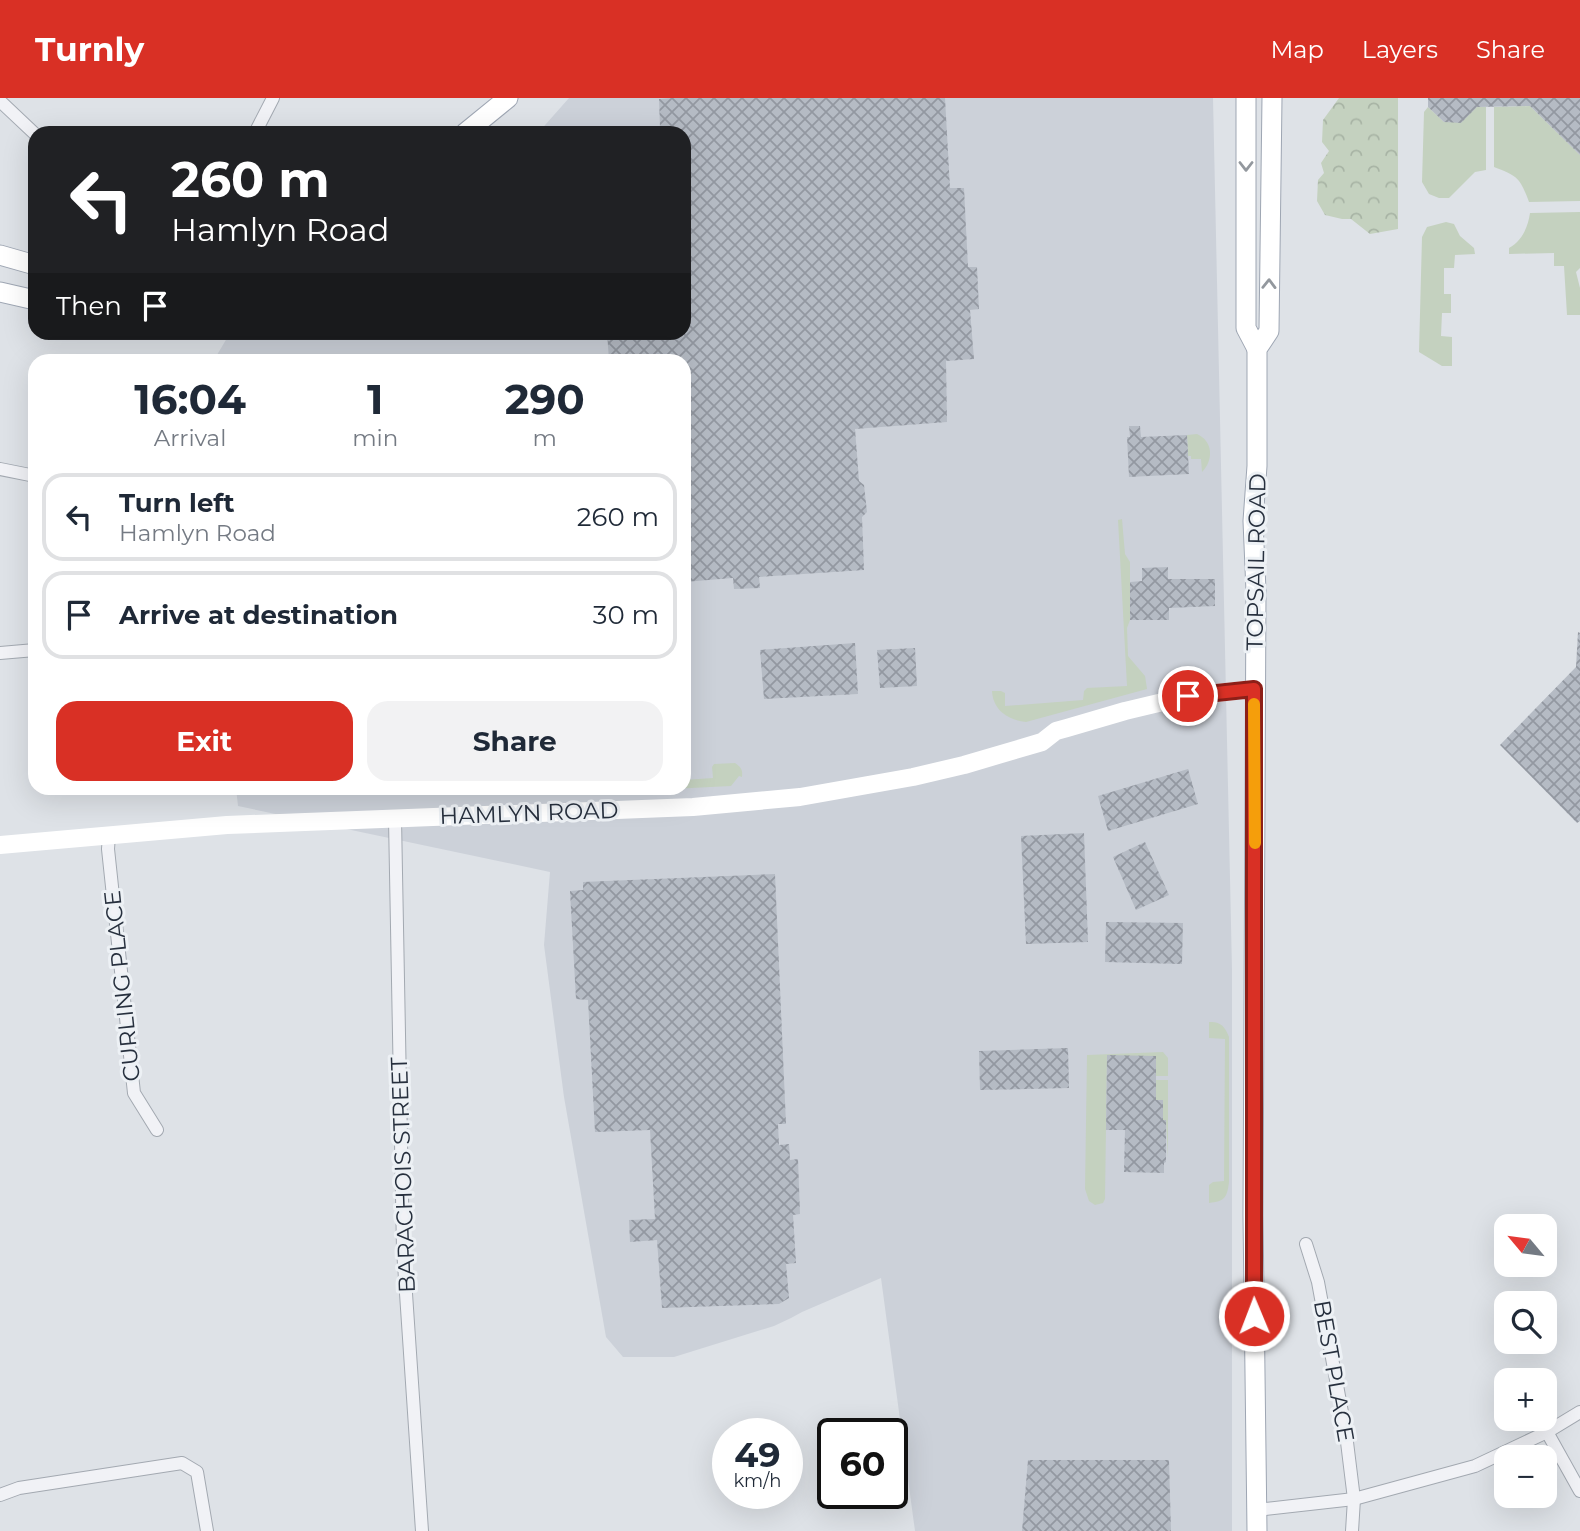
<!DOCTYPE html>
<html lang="en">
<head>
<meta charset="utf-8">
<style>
  body { margin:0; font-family:Montserrat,sans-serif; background:#f2f2f3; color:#1f2937; height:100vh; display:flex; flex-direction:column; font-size:26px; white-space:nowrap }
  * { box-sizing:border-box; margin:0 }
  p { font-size:23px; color:#747a83 }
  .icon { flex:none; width:38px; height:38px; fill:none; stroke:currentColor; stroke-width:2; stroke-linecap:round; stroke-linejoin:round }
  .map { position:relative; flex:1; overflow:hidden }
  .side { position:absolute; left:28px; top:256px; width:663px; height:441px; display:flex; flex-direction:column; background:#fff; border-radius:21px; box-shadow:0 7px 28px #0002 }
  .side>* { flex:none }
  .top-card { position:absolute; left:28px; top:28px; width:663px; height:214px; border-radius:21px; box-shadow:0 7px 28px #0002; background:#202124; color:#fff; overflow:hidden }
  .needle { width:46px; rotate:299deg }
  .buttons { position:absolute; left:1494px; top:1116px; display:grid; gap:14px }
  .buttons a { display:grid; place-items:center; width:63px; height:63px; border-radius:14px; background:#fff; box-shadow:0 7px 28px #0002; font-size:35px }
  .speed { position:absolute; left:712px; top:1320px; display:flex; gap:14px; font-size:35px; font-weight:700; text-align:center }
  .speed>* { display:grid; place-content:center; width:91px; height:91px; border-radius:50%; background:#fff; box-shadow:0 7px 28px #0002; line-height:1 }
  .speed small { font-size:18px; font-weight:400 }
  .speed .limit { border:4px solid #111; border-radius:10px; background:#fff; color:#111 }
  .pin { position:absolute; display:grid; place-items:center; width:60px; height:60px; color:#fff; margin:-30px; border:4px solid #fff; border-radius:50%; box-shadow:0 2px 7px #0007 }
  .me { position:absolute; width:77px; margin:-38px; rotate:359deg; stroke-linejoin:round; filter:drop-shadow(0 0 5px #0008) }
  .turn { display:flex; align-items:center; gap:24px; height:147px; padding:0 28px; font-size:32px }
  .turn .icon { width:91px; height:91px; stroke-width:2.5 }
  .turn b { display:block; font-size:49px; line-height:60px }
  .then { display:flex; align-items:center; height:66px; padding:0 28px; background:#0003; gap:14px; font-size:26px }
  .eta { display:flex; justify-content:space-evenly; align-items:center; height:119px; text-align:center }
  .eta b { font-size:42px; font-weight:700; line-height:49px }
  .primary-button { display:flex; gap:14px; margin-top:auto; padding:14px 28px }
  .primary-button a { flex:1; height:80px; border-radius:21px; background:#d93025; color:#fff; font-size:28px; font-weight:700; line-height:80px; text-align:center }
  .primary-button a+a { background:#f2f2f3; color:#1f2937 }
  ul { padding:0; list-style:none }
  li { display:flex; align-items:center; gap:21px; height:88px; margin:0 14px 10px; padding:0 14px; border:4px solid #e0e1e3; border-radius:21px }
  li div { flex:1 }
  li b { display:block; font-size:26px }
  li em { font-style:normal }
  header { display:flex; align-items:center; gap:42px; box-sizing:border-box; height:98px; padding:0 35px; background:#d93025; color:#fff }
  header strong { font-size:33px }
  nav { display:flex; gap:38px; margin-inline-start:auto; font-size:24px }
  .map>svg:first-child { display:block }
  .built { fill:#ccd1d9 }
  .green { fill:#c4d1bf }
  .forest { fill:url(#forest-crowns) }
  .building { fill:url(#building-cross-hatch) }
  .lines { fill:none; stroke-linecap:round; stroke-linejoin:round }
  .street-casing { stroke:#a3a9b1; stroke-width:14 }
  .primary-casing { stroke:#9ea6b3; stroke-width:21 }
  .street { stroke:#f1f2f6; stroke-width:12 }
  .secondary { stroke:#fff; stroke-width:18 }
  .primary { stroke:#fff; stroke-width:19 }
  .oneway { stroke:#93989e }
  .route-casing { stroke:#8d1f18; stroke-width:18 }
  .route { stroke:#d93025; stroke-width:12 }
  .slow { stroke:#f59e0b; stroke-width:12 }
  .labels { text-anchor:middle; stroke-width:6; stroke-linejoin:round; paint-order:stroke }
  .street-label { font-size:23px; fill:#27303e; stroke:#edf1f5 }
</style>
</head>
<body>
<header>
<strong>Turnly</strong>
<nav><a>Map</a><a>Layers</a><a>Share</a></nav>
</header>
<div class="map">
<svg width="1580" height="1433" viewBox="0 0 1580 1433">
  <defs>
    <pattern id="forest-crowns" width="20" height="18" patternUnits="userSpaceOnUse" patternTransform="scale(1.75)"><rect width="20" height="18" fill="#c4d1bf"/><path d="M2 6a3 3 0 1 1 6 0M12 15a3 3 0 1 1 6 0" fill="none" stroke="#a8b4a5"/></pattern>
    <pattern id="building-cross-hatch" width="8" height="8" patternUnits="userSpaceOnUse" patternTransform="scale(1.75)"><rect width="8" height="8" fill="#b5bbc4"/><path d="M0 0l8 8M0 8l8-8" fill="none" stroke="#9398a1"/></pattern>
  </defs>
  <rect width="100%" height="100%" fill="#dee2e7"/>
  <!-- built -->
  <polygon class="built" points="569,0 1213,0 1232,872 1232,1433 915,1433 881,1180 802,1214 791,1220 774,1228 674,1259 623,1259 606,1239 564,999 544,847 550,774 238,708 236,690 684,690 684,262 214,262 230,235 684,234 684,35 538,35"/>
  <!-- green -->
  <g class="green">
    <path d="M1530,8L1580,57V103L1529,104C1520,80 1518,78 1494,69V9Z"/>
    <polygon points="1428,9 1444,24 1477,9 1486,9 1486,72 1475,74 1449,100 1439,100 1429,96 1422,84 1424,14"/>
    <path d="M1580,114V170L1576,174L1580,190V217H1567L1564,168H1554V155L1509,156V150C1522,143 1528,129 1530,115Z"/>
    <polygon points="1446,124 1454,126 1460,138 1474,150 1475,156 1455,157 1454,170 1444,170 1444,196 1451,196 1451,215 1442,215 1441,238 1452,239 1452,268 1442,268 1419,254 1422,139 1427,129"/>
    <path d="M1197,336C1213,343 1214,362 1202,374L1201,361H1191V358H1188L1187,337Z"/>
    <path d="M1122,421L1125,456L1130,464V522L1127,530L1128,558L1145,578L1147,591L1026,624C1008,622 993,612 992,593H1001L1005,595V608L1083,602L1084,593L1087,590L1127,588L1118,422Z"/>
    <path d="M735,665C741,669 743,672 742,679L739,678L731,688L552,697L547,690H684V682L713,680L712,669L714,666Z"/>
    <path d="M1209,924C1220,923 1225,928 1229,939V1084C1227,1100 1225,1103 1209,1105V1087L1213,1084L1224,1083L1225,941L1209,940Z"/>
    <polygon points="1163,954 1168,960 1168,978 1156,978 1156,958 1107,958 1105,1101 1103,1105 1095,1107 1089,1103 1085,1091 1087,957"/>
    <polygon points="1156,982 1168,982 1168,1061 1166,1023 1163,1022 1163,1002 1156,1002"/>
  </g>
  <!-- forest -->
  <polygon class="forest" points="1339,0 1398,0 1398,131 1370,136 1351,121 1342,121 1325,117 1317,103 1318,82 1324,75 1321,65 1329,53 1322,44 1323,22"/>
  <!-- building -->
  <g class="building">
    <polygon points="672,0 945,0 950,90 964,90 968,169 977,169 979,211 970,212 974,261 946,263 947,324 855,331 859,383 864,387 867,414 862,419 864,472 759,479 760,490 734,491 733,480 684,484 684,262 609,262 607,234 684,234 684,35 605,35 605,33 660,30 659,1"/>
    <polygon points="1428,0 1580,0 1580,57 1530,8 1477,9 1461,25 1444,24 1428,9"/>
    <polygon points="1129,328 1140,328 1141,339 1187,337 1189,376 1129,379 1127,339 1130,339"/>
    <polygon points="1168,469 1168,481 1215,481 1215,508 1169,510 1169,522 1130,522 1130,484 1142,483 1142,470"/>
    <polygon points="1578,534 1580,535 1580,723 1577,725 1500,647 1576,569"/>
    <polygon points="855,545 858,596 764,601 760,552"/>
    <polygon points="915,550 917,588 880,590 877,552"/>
    <polygon points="684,573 686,573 688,606 684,606"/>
    <polygon points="1188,671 1198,706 1108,733 1098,698"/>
    <polygon points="1084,735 1088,844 1026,846 1021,738"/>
    <polygon points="1145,744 1169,797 1136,812 1113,759"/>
    <polygon points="775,776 786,1026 778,1026 779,1047 789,1046 790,1062 798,1061 800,1116 793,1117 796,1165 786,1166 789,1200 779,1206 662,1210 657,1142 630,1144 629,1122 655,1121 650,1032 595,1034 588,902 576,901 570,793 583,792 583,784"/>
    <polygon points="1106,824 1183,825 1182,866 1105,864"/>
    <polygon points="1068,950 1069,990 980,992 979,953"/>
    <polygon points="1107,957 1156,958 1156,1002 1163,1002 1163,1022 1166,1022 1166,1064 1164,1065 1164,1075 1124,1074 1125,1032 1106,1032"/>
    <polygon points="1028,1362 1169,1362 1171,1433 1022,1433"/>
  </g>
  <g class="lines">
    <defs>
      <g id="street">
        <polyline points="0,3 35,36"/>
        <polyline points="255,35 273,0"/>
        <polyline points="0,371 35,378"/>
        <polyline points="0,555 35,552"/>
        <polyline points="395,721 403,1151 422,1433"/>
        <polyline points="109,737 108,751 134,995 157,1032"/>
        <polyline points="1306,1146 1318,1184 1346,1336 1354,1401 1352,1433"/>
        <polyline points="1547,1334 1580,1393"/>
        <polyline points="0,1397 19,1390 182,1365 197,1374 207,1433"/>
        <polyline points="1257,1412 1354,1401 1475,1368 1547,1334 1580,1314"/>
      </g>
      <g id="primary">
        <polyline points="1246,0 1246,230 1257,251"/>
        <polyline points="465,35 508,0"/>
        <polyline points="0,157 35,167"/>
        <polyline points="0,194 35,202"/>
        <polyline points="1257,1433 1253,1118 1256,493 1253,423 1257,368 1257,251 1269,233 1272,0"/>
      </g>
    </defs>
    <!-- street casing -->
    <use href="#street" class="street-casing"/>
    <!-- primary casing -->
    <use href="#primary" class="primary-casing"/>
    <!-- street -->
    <use href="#street" class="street"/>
    <!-- secondary -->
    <polyline class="secondary" points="0,747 227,727 693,709 800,699 913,679 964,667 1042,644 1056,633 1067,630 1125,613 1188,598 1254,591"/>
    <!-- primary -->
    <use href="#primary" class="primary"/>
  </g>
  <!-- one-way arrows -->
  <defs><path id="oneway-chevron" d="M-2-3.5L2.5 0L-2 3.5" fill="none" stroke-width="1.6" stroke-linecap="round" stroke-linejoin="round" transform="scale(1.75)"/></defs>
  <g class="oneway">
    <use href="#oneway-chevron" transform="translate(1246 68) rotate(90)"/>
    <use href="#oneway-chevron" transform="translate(1269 186) rotate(-89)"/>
  </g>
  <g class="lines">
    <defs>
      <polyline id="route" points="1188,598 1254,591 1254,1218"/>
    </defs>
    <!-- route casing -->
    <use href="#route" class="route-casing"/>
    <!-- route -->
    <use href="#route" class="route"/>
    <!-- slow -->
    <polyline class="slow" points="1254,606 1255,745"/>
  </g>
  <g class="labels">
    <!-- street labels -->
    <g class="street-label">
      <text transform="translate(1256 464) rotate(-89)" y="8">TOPSAIL ROAD</text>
      <text transform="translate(529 715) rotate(-2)" y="8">HAMLYN ROAD</text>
      <text transform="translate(122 888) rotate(-96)" y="8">CURLING PLACE</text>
      <text transform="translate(403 1077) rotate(-92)" y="8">BARACHOIS STREET</text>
      <text transform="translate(1334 1273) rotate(80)" y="8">BEST PLACE</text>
    </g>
  </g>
</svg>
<div class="buttons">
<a><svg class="needle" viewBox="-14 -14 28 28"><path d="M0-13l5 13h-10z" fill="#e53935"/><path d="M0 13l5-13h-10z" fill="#747a83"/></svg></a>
<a><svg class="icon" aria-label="search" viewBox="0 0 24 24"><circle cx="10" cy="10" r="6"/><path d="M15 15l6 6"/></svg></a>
<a>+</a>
<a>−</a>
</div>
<div class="speed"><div>49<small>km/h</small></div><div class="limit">60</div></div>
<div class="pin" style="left:1188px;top:598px;background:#d93025"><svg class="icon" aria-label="arrive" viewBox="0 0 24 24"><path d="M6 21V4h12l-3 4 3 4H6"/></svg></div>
<svg class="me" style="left:1254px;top:1218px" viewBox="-20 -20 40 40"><circle r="17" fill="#d93025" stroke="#fff" stroke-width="3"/><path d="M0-11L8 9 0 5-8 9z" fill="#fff"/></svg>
<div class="top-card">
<div class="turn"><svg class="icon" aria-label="left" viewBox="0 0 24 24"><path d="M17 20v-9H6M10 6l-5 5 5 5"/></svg><div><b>260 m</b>Hamlyn Road</div></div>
<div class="then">Then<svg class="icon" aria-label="arrive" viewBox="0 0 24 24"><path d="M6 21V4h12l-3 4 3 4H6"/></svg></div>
</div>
<section class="side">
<div class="eta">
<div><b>16:04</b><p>Arrival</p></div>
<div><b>1</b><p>min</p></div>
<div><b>290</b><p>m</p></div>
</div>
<ul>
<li><svg class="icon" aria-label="left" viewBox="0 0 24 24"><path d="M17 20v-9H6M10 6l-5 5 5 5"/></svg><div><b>Turn left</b><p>Hamlyn Road</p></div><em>260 m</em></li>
<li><svg class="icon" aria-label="arrive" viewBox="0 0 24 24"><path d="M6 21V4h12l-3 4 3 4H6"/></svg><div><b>Arrive at destination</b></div><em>30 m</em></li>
</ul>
<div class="primary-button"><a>Exit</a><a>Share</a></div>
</section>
</div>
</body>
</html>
